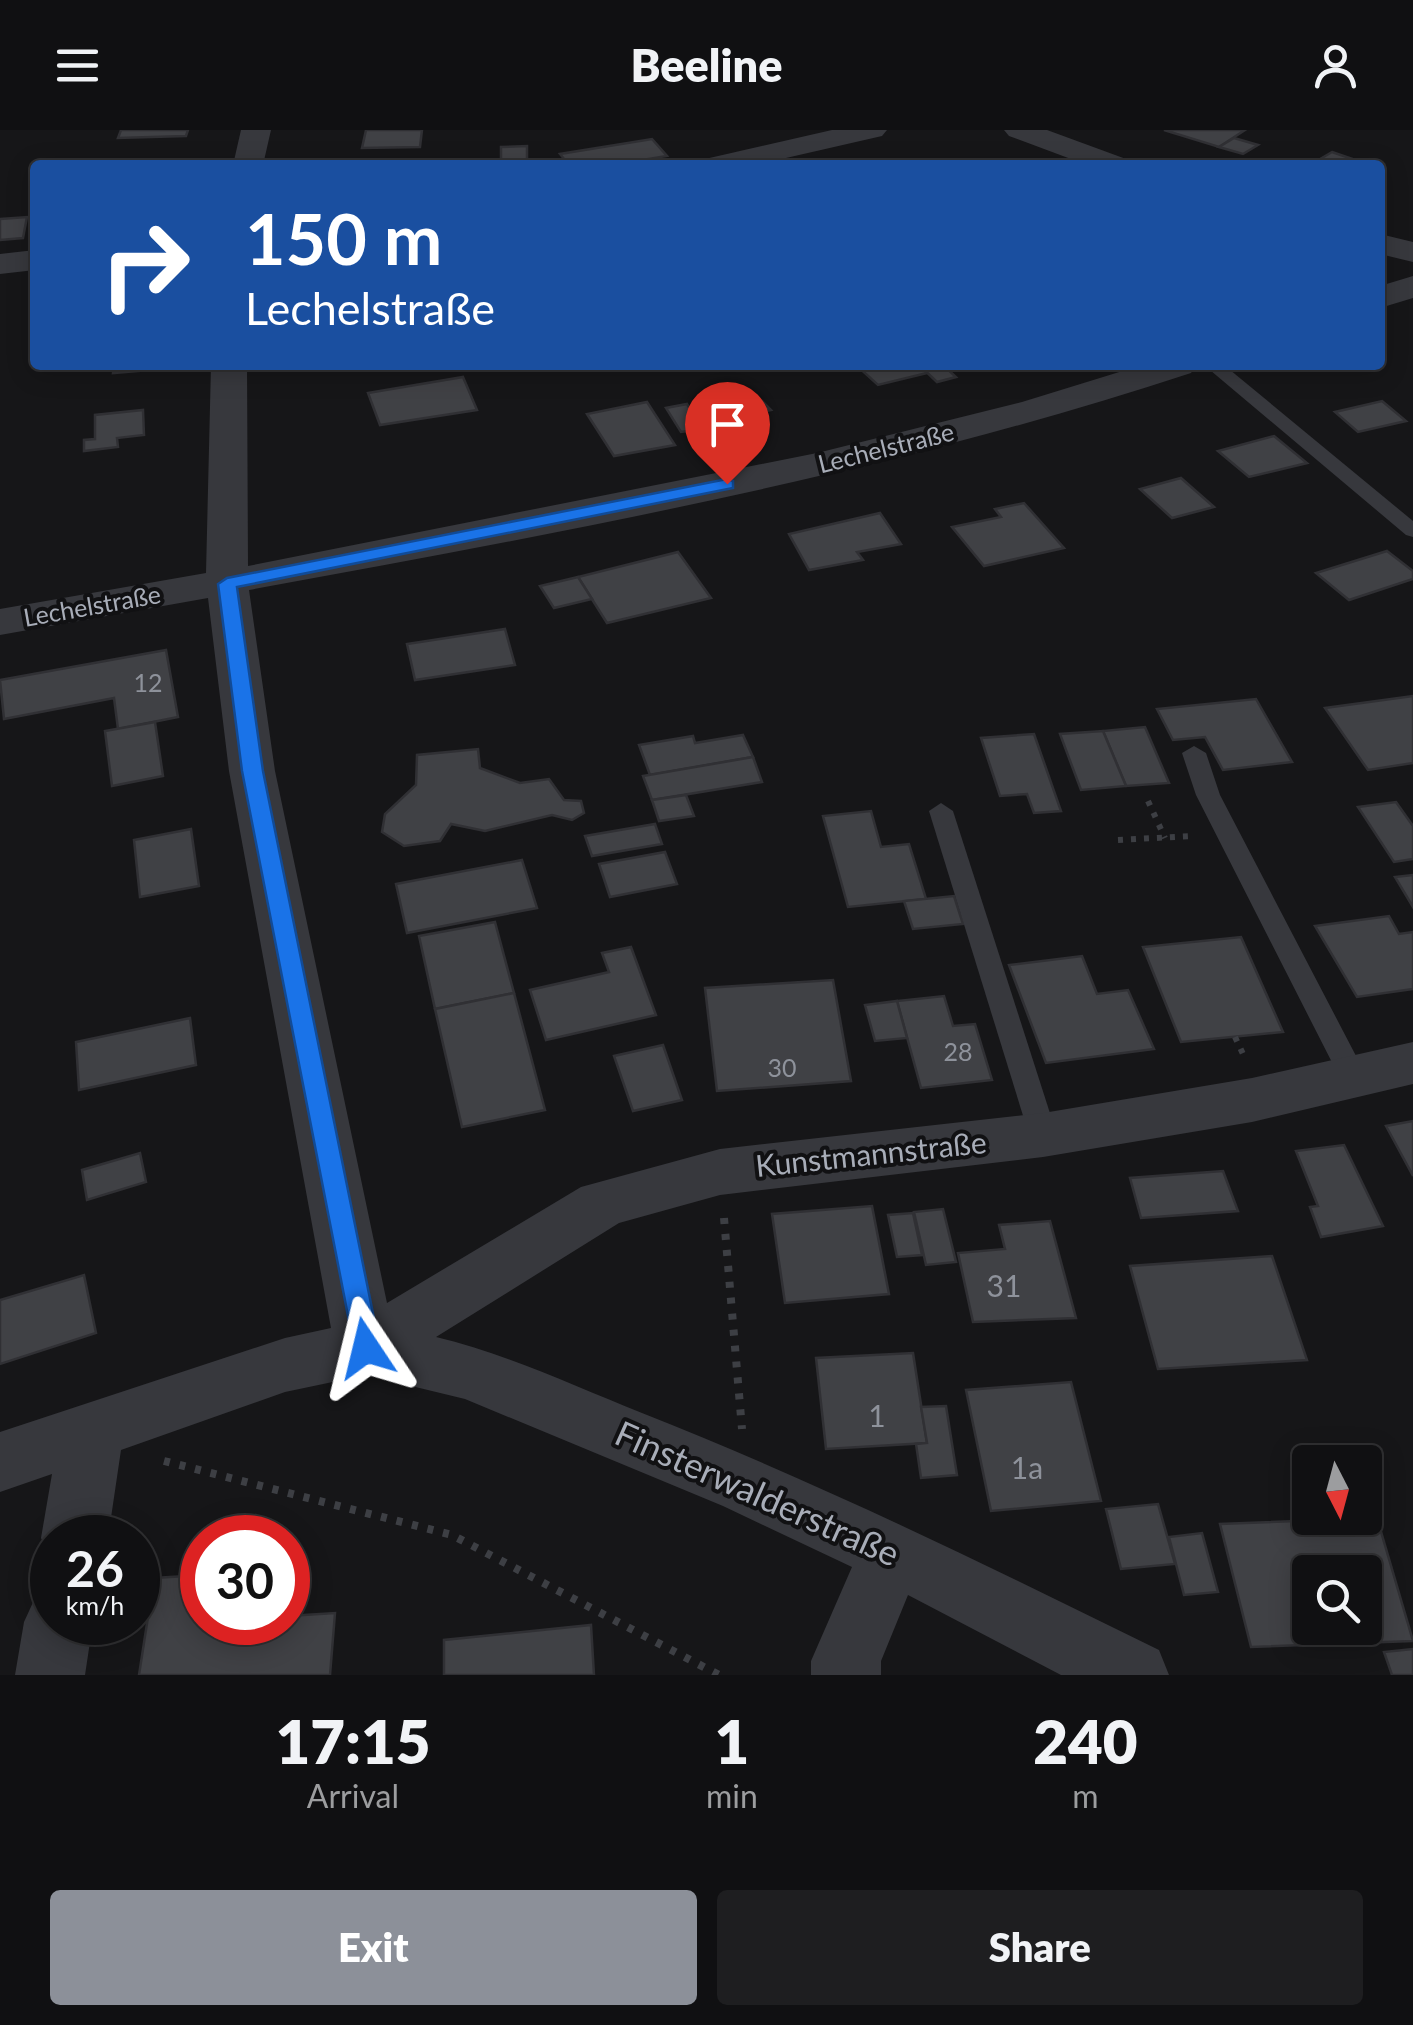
<!DOCTYPE html>
<html lang="en">
<head>
<meta charset="utf-8">
<style>
  body { margin:0; font-family:Lato,sans-serif; background:#1e1e20; color:#f1f3f6; height:100vh; display:flex; flex-direction:column; font-size:38px; white-space:nowrap }
  * { box-sizing:border-box; margin:0 }
  p { font-size:32px; color:#9c9d9f }
  .icon { flex:none; width:55px; height:55px; fill:none; stroke:currentColor; stroke-width:2; stroke-linecap:round; stroke-linejoin:round }
  .map { position:relative; height:1545px; overflow:hidden }
  .panel { display:flex; flex-direction:column; background:#101012; flex:1 }
  .panel>* { flex:none }
  .hud { position:absolute; left:30px; top:30px; width:1355px; height:210px; border-radius:10px; box-shadow:0 5px 25px #0003,0 0 0 2px #303032; background:#1a4fa0; color:#fff; overflow:hidden }
  .needle { width:65px; rotate:174deg }
  .controls { position:absolute; left:1292px; top:1315px; display:grid; gap:20px }
  .controls a { display:grid; place-items:center; width:90px; height:90px; border-radius:10px; background:#101012; box-shadow:0 5px 25px #0003,0 0 0 2px #303032; font-size:50px }
  .speed { position:absolute; left:30px; top:1385px; display:flex; gap:20px; font-size:50px; font-weight:700; text-align:center }
  .speed>* { display:grid; place-content:center; width:130px; height:130px; border-radius:50%; background:#101012; box-shadow:0 5px 25px #0003,0 0 0 2px #303032; line-height:1 }
  .speed small { font-size:25px; font-weight:400 }
  .speed .limit { border:15px solid #d22; background:#fff; color:#111 }
  .pin { position:absolute; display:grid; place-items:center; width:85px; height:85px; color:#fff; margin:-102px -42px; border-radius:50% 50% 50% 0; rotate:-45deg; box-shadow:0 0 10px #0007 }
  .pin .icon { rotate:45deg }
  .me { position:absolute; width:110px; margin:-55px; rotate:350deg; stroke-linejoin:round; filter:drop-shadow(0 0 8px #0008) }
  .turn { display:flex; align-items:center; gap:35px; height:210px; padding:0 50px; font-size:45px }
  .turn .icon { width:130px; height:130px; stroke-width:2.5 }
  .turn b { display:block; font-size:70px; line-height:85px }
  .eta { display:flex; justify-content:space-evenly; align-items:center; height:170px; text-align:center }
  .eta b { font-size:60px; font-weight:800; line-height:70px }
  .action { display:flex; gap:20px; margin-top:auto; padding:20px 50px }
  .action a { flex:1; height:115px; border-radius:10px; background:#8c9099; color:#fff; font-size:40px; font-weight:800; line-height:115px; text-align:center }
  .action a+a { background:#1e1e20; color:#f1f3f6 }
  header { display:flex; justify-content:space-between; align-items:center; height:130px; padding:0 50px; background:#101012; font-size:45px; font-weight:800 }
  .map>svg:first-child { display:block }
  .building { fill:#404145; stroke:#303034; stroke-width:2.5; fill-rule:evenodd }
  .lines { fill:none; stroke-linecap:round; stroke-linejoin:round }
  .path-far1 { stroke:#3d3f44; stroke-width:6; stroke-dasharray:5 8; stroke-linecap:butt }
  .path { stroke:#3d3f44; stroke-width:8; stroke-dasharray:6 10; stroke-linecap:butt }
  .service { fill:#37383d; fill-rule:evenodd }
  .minor { fill:#37383d; fill-rule:evenodd }
  .route { fill:#1a73e8; stroke:#114b97; stroke-width:2.5 }
  .labels { text-anchor:middle; stroke-width:8; stroke-linejoin:round; paint-order:stroke }
  .far-street-label { font-size:25px; fill:#a8adb8; stroke:#111113 }
  .number-label { font-size:25px; fill:#8e929b }
  .street-label { font-size:30px; fill:#a8adb8; stroke:#111113 }
  .near-number-label { font-size:30px; fill:#8e929b }
  .near-street-label { font-size:35px; fill:#a8adb8; stroke:#111113 }
</style>
</head>
<body>
<header><svg class="icon" aria-label="menu" viewBox="0 0 24 24"><path d="M4 6h16M4 12h16M4 18h16"/></svg>Beeline<svg class="icon" aria-label="person" viewBox="0 0 24 24"><circle cx="12" cy="8" r="4"/><path d="M4 21q1-7 8-7t8 7"/></svg></header>
<div class="map">
<svg width="1413" height="1545" viewBox="0 0 1413 1545">
  <rect width="100%" height="100%" fill="#161618"/>
  <!-- building -->
  <g class="building">
    <polygon points="121,0 188,0 186,6 118,8"/>
    <polygon points="366,0 422,0 420,17 362,18"/>
    <polygon points="1164,0 1245,0 1219,17"/>
    <polygon points="1234,8 1258,15 1243,24 1219,17"/>
    <polygon points="652,9 667,26 612,35 569,35 560,24"/>
    <polygon points="527,16 527,35 501,35 501,17"/>
    <polygon points="1332,22 1370,35 1310,35"/>
    <polygon points="27,87 23,108 0,110 0,89"/>
    <polygon points="114,235 160,235 160,239 113,243"/>
    <polygon points="856,235 919,235 927,243 878,255"/>
    <polygon points="919,235 943,235 956,247 937,252"/>
    <polygon points="463,247 477,280 380,295 368,263"/>
    <polygon points="762,271 771,280 758,283 767,292 713,306 696,287"/>
    <polygon points="1382,271 1406,291 1358,302 1335,282"/>
    <polygon points="647,272 675,315 614,326 587,284"/>
    <polygon points="687,274 702,299 681,302 666,278"/>
    <polygon points="143,280 144,305 117,308 118,317 84,321 84,310 95,309 95,285"/>
    <polygon points="1274,306 1307,333 1249,347 1218,321"/>
    <polygon points="1181,348 1214,377 1172,388 1140,359"/>
    <polygon points="1024,373 1064,418 984,436 952,397 1001,387 995,379"/>
    <polygon points="880,383 901,414 857,422 863,430 809,440 789,404"/>
    <polygon points="1387,421 1413,441 1413,449 1349,470 1316,443"/>
    <polygon points="678,422 711,468 607,493 578,447"/>
    <polygon points="578,447 592,469 554,478 540,456"/>
    <polygon points="505,499 515,535 415,550 407,514"/>
    <polygon points="166,520 178,587 118,599 114,568 4,589 0,550"/>
    <polygon points="1413,566 1413,633 1368,640 1325,578"/>
    <polygon points="1256,569 1292,632 1223,640 1205,607 1173,610 1157,579"/>
    <polygon points="155,592 163,646 112,656 105,601"/>
    <polygon points="1145,597 1169,653 1126,656 1103,601"/>
    <polygon points="1103,601 1126,656 1081,660 1060,604"/>
    <polygon points="1034,604 1061,681 1034,683 1027,664 1000,666 981,608"/>
    <polygon points="743,605 753,627 650,645 639,615 693,606 695,613"/>
    <polygon points="478,619 480,638 520,653 549,649 564,670 581,671 584,683 572,690 552,685 485,701 451,694 440,711 404,716 382,702 385,684 416,655 417,625"/>
    <polygon points="753,627 762,652 652,670 643,646"/>
    <polygon points="686,665 694,686 659,691 652,670"/>
    <polygon points="1396,672 1413,696 1413,729 1394,732 1358,677"/>
    <polygon points="871,681 881,717 909,714 926,769 848,777 823,686"/>
    <polygon points="655,694 662,714 592,726 585,706"/>
    <polygon points="191,699 199,756 140,767 134,710"/>
    <polygon points="665,722 677,754 610,767 599,734"/>
    <polygon points="522,730 537,778 407,803 396,754"/>
    <polygon points="1413,745 1413,777 1395,747"/>
    <polygon points="954,766 963,794 913,799 904,771"/>
    <polygon points="1389,786 1399,804 1413,802 1413,859 1357,867 1315,796"/>
    <polygon points="495,792 514,863 435,879 419,806"/>
    <polygon points="1241,807 1283,902 1181,912 1143,817"/>
    <polygon points="631,817 656,885 546,910 530,860 609,842 602,823"/>
    <polygon points="1082,826 1097,864 1128,860 1154,919 1046,933 1009,835"/>
    <polygon points="833,850 851,951 717,961 705,858"/>
    <polygon points="514,863 545,980 462,997 435,879"/>
    <polygon points="944,866 953,896 975,894 992,950 921,958 897,871"/>
    <polygon points="897,871 907,908 875,911 865,875"/>
    <polygon points="190,888 196,935 79,960 76,912"/>
    <polygon points="663,915 682,970 633,981 614,926"/>
    <polygon points="1413,991 1413,1046 1386,996"/>
    <polygon points="1344,1015 1383,1096 1321,1107 1310,1077 1318,1076 1296,1021"/>
    <polygon points="140,1023 146,1052 87,1070 82,1040"/>
    <polygon points="1223,1041 1238,1081 1141,1088 1130,1048"/>
    <polygon points="872,1076 889,1164 785,1173 772,1084"/>
    <polygon points="943,1079 956,1132 926,1135 914,1082"/>
    <polygon points="913,1083 922,1125 897,1127 888,1085"/>
    <polygon points="1050,1091 1076,1188 973,1192 958,1123 1005,1119 999,1095"/>
    <polygon points="1272,1126 1307,1230 1158,1239 1130,1136"/>
    <polygon points="84,1145 96,1203 0,1234 0,1170"/>
    <polygon points="913,1223 927,1313 826,1319 816,1228"/>
    <polygon points="1071,1252 1101,1371 991,1381 966,1260"/>
    <polygon points="946,1276 957,1345 921,1348 916,1314 927,1313 921,1277"/>
    <polygon points="1158,1374 1175,1434 1121,1439 1106,1379"/>
    <path d="M1377,1388L1413,1511L1251,1517L1220,1394ZM1310,1442H1365V1498H1310Z"/>
    <polygon points="1202,1403 1218,1462 1184,1465 1169,1407"/>
    <polygon points="202,1445 202,1492 288,1492 288,1486 335,1483 330,1545 139,1545 154,1448"/>
    <polygon points="591,1495 594,1545 444,1545 444,1510"/>
    <polygon points="1413,1519 1413,1545 1392,1545 1384,1522"/>
  </g>
  <g class="lines">
    <!-- path-far1 -->
    <g class="path-far1">
      <polyline points="1148,671 1165,708"/>
      <polyline points="1118,710 1192,706"/>
      <polyline points="1235,907 1243,924"/>
    </g>
    <!-- path -->
    <g class="path">
      <polyline points="724,1088 742,1299"/>
      <polyline points="164,1331 452,1405 719,1545"/>
    </g>
    <!-- service -->
    <g class="service">
      <polygon points="1204,235 1224,235 1413,391 1413,407 1406,405"/>
      <polygon points="1194,616 1206,623 1220,665 1367,947 1363,954 1343,954 1196,665 1182,623"/>
      <polygon points="941,673 953,681 1057,1005 1053,1013 1043,1016 1033,1013 1029,1005 929,681"/>
    </g>
    <!-- minor -->
    <g class="minor">
      <polygon points="241,0 271,0 263,35 233,35"/>
      <polygon points="832,0 887,0 882,6 756,35 701,35 705,29"/>
      <polygon points="1004,0 1047,0 1126,29 1130,35 1087,35 1009,6"/>
      <polygon points="1380,104 1413,112 1413,132 1380,124"/>
      <polygon points="35,120 35,140 0,144 0,124"/>
      <polygon points="1413,146 1413,168 1380,178 1380,156"/>
      <path d="M211,235H247L248,436L817,323L1022,272L1142,235H1196L1191,243C884,344 565,402 249,460L275,641L387,1173L581,1057L720,1019L1043,983L1252,948L1413,912V954L1252,992L1043,1027L720,1065L619,1093L436,1207C507,1224 574,1256 642,1283C819,1353 989,1436 1159,1520L1169,1545H1061L908,1465L881,1531V1545H811V1531L852,1437L723,1376L465,1269L366,1245L285,1262L121,1320L108,1408H52V1431L41,1408L52,1344L0,1362V1302L285,1208L331,1198L229,641L208,468L0,505V479L206,443Z"/>
      <polygon points="52,1461 52,1492 93,1492 85,1545 15,1545 24,1492 35,1468"/>
    </g>
  </g>
  <!-- route -->
  <polygon class="route" points="727,349 733,351 733,358 237,457 263,641 380,1218 376,1227 366,1230 356,1227 242,641 218,454 227,448"/>
  <g class="labels">
    <!-- far-street labels -->
    <g class="far-street-label">
      <text transform="translate(886 318) rotate(-14)" y="9">Lechelstraße</text>
      <text transform="translate(92 476) rotate(-10)" y="9">Lechelstraße</text>
    </g>
    <!-- number labels -->
    <g class="number-label">
      <text x="148" y="562">12</text>
      <text x="958" y="931">28</text>
      <text x="782" y="947">30</text>
    </g>
    <!-- street labels -->
    <g class="street-label">
      <text transform="translate(871 1025) rotate(-6)" y="10">Kunstmannstraße</text>
    </g>
    <!-- near-number labels -->
    <g class="near-number-label">
      <text x="1004" y="1167">31</text>
      <text x="877" y="1297">1</text>
      <text x="1027" y="1349">1a</text>
    </g>
    <!-- near-street labels -->
    <g class="near-street-label">
      <text transform="translate(757 1364) rotate(24)" y="12">Finsterwalderstraße</text>
    </g>
  </g>
</svg>
<div class="controls">
<a><svg class="needle" viewBox="-14 -14 28 28"><path d="M0-13l5 13h-10z" fill="#e53935"/><path d="M0 13l5-13h-10z" fill="#9c9d9f"/></svg></a>
<a><svg class="icon" aria-label="search" viewBox="0 0 24 24"><circle cx="10" cy="10" r="6"/><path d="M15 15l6 6"/></svg></a>
</div>
<div class="speed"><div>26<small>km/h</small></div><div class="limit">30</div></div>
<div class="pin" style="left:727px;top:354px;background:#d93025"><svg class="icon" aria-label="arrive" viewBox="0 0 24 24"><path d="M6 21V4h12l-3 4 3 4H6"/></svg></div>
<svg class="me" style="left:366px;top:1218px" viewBox="-20 -20 40 40"><path d="M0-17L14 15 0 8-14 15z" fill="#1a73e8" stroke="#fff" stroke-width="4"/></svg>
<div class="hud">
<div class="turn"><svg class="icon" aria-label="right" viewBox="0 0 24 24"><path d="M7 20v-9h11M14 6l5 5-5 5"/></svg><div><b>150 m</b>Lechelstraße</div></div>
</div>
</div>
<section class="panel">
<div class="eta">
<div><b>17:15</b><p>Arrival</p></div>
<div><b>1</b><p>min</p></div>
<div><b>240</b><p>m</p></div>
</div>
<div class="action"><a>Exit</a><a>Share</a></div>
</section>
</body>
</html>
